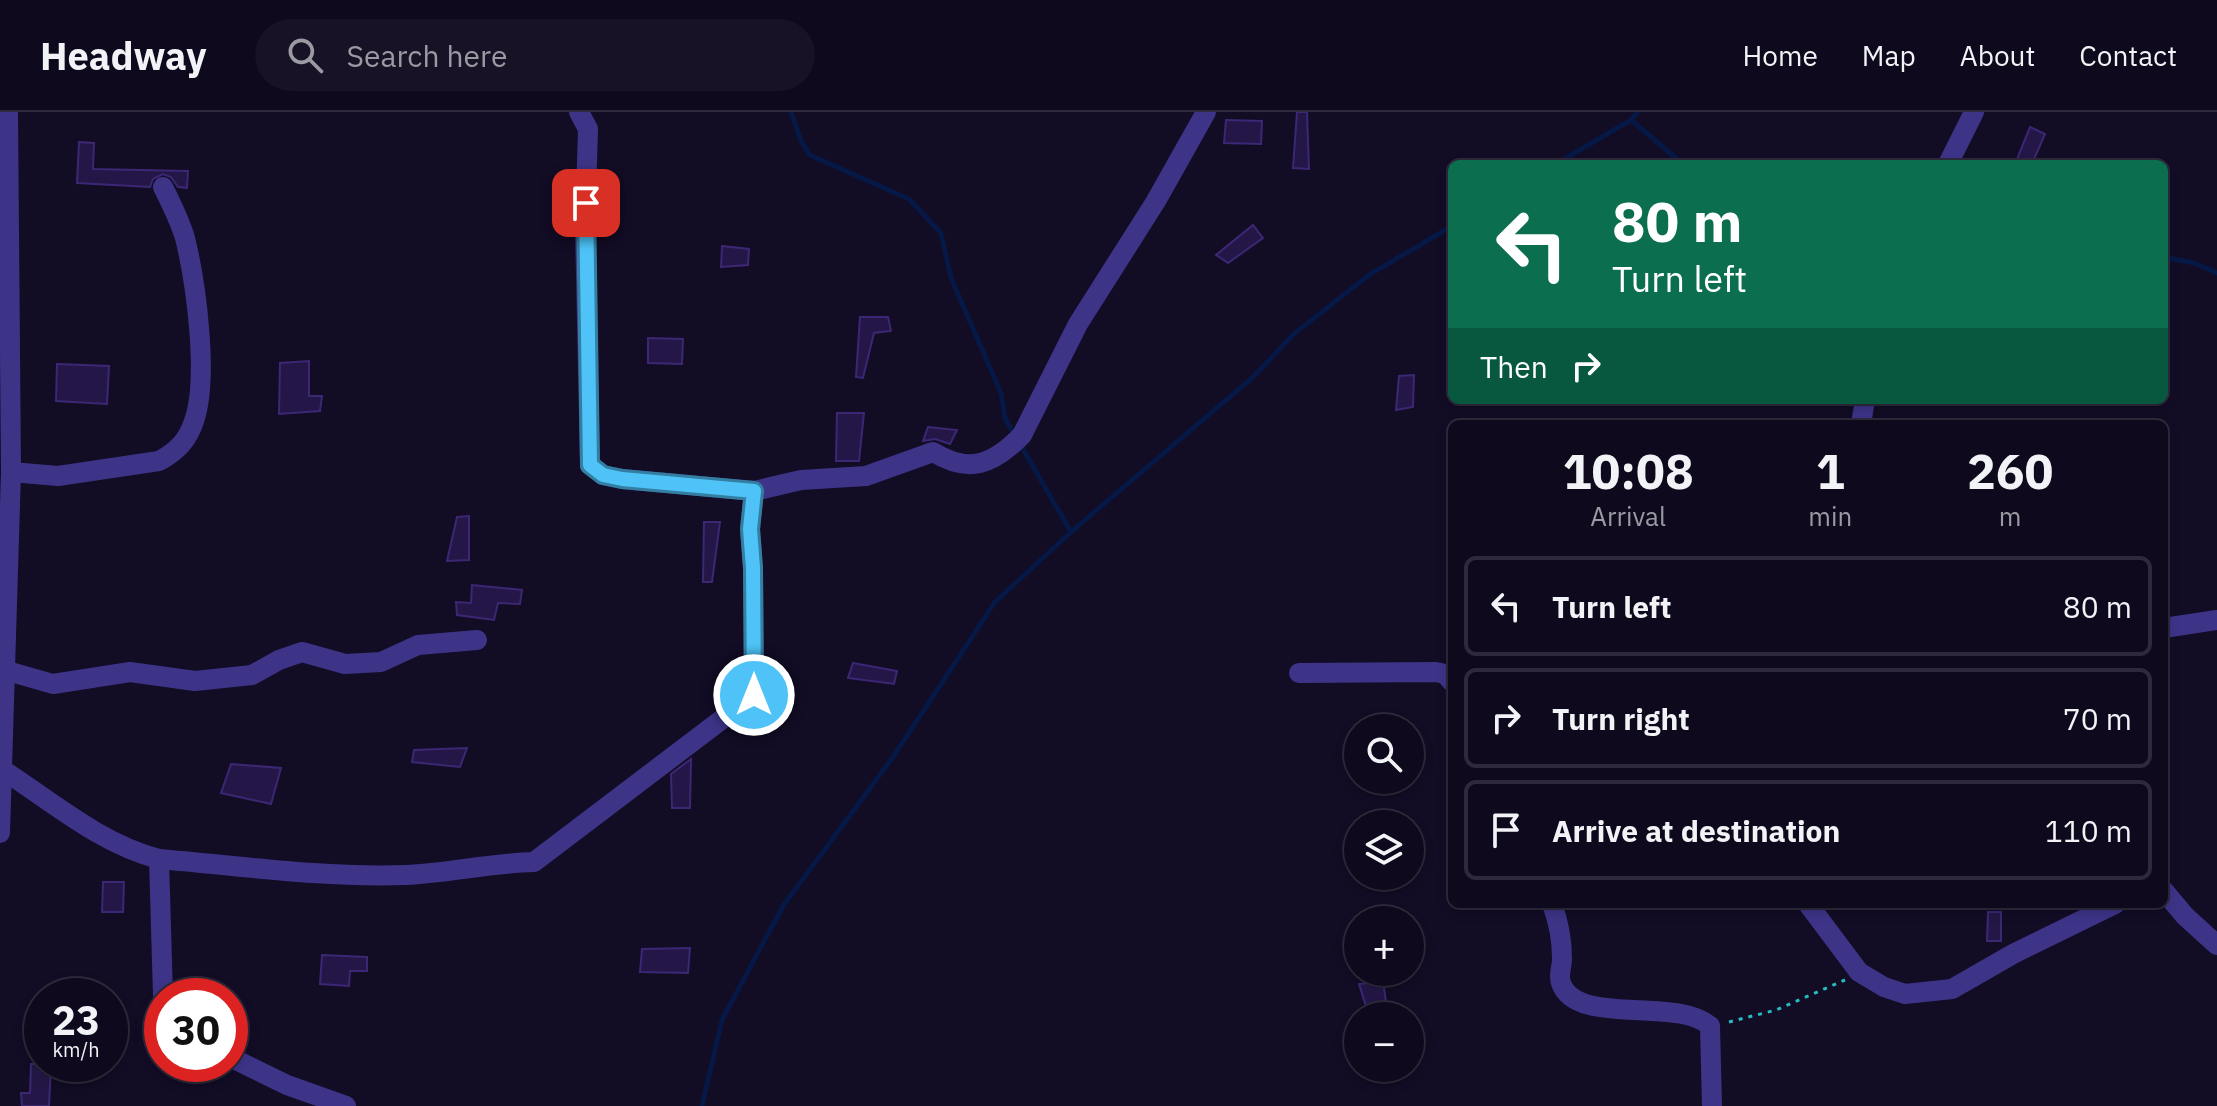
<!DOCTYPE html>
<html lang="en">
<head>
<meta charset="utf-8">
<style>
  body { margin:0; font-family:"IBM Plex Sans",sans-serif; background:#171225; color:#f1f3f6; height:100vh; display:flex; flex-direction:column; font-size:30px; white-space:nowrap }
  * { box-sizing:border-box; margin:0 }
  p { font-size:26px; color:#9b9aa3 }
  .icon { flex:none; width:44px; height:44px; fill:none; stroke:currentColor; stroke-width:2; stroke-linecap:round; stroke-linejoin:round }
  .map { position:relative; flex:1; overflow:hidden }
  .details { position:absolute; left:1448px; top:308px; width:720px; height:488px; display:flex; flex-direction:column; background:#0e091c; border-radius:12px; box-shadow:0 4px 12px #0003,0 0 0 2px #2e2a3b }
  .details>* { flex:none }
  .top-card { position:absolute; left:1448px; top:48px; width:720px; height:244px; border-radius:12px; box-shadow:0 4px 12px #0003,0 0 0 2px #2e2a3b; background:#0b6e4f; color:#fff; overflow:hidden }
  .tools { position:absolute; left:1344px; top:602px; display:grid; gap:16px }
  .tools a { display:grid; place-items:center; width:80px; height:80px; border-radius:50%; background:#0e091c; box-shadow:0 4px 12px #0003,0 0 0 2px #2e2a3b; font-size:40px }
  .speed { position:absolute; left:24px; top:866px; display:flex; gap:16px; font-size:40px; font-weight:700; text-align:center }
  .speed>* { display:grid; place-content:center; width:104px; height:104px; border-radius:50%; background:#0e091c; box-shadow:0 4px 12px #0003,0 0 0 2px #2e2a3b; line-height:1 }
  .speed small { font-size:20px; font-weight:400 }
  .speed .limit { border:12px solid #d22; background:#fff; color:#111 }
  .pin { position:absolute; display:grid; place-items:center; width:68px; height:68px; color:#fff; margin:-34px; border-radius:16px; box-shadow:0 4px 12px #0006 }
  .me { position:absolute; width:88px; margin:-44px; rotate:0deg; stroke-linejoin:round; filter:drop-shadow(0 0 6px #0008) }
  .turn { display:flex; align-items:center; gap:28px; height:168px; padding:0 32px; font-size:36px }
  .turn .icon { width:104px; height:104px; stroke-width:2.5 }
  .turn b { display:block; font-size:56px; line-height:68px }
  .then { display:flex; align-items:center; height:76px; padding:0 32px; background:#0003; gap:16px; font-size:30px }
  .eta { display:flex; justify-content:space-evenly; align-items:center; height:136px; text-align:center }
  .eta b { font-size:48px; font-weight:700; line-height:56px }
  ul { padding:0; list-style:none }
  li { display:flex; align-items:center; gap:24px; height:100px; margin:0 16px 12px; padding:0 16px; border:4px solid #2e2a3b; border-radius:12px }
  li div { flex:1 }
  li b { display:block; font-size:30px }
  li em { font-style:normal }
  header { display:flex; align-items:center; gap:48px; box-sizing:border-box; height:112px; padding:0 40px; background:#0e091c; border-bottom:2px solid #2e2a3b }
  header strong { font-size:38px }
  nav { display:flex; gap:44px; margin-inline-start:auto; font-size:28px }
  .search { width:560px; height:72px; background:#171225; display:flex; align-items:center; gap:20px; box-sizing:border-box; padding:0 28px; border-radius:44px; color:#9b9aa3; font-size:30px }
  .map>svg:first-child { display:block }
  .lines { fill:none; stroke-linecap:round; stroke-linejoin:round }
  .stream { stroke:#061845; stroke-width:5 }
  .building { fill:#241747; stroke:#3c2775; stroke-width:2 }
  .path { stroke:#25bdbf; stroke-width:3; stroke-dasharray:4 6; stroke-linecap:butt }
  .minor { stroke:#3d3488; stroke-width:20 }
  .route-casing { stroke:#337fa1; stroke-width:20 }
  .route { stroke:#4fc3f7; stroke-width:14 }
</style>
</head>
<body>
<header>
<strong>Headway</strong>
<div class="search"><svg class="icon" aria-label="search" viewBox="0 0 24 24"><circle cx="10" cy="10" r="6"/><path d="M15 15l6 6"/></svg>Search here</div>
<nav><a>Home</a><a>Map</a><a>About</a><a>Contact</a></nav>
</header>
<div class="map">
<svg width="2217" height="994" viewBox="0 0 2217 994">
  <rect width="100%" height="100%" fill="#120c25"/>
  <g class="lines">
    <!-- stream -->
    <g class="stream">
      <polyline points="791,0 801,29 810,43 909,87 941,121 951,166 1001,281 1005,306 1015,324"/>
      <polyline points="1631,8 1683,52"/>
      <polyline points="1556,52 1631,8 1638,0"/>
      <polyline points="2164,145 2194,151 2217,161"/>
      <polyline points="1020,332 1071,420"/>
      <polyline points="702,994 722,908 783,794 893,645 995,490 1071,420 1252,266 1295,221 1369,163 1452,114"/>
    </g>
  </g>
  <!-- building -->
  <g class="building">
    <polygon points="1297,0 1307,0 1309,57 1293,56"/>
    <polygon points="1226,8 1262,9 1261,32 1224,31"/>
    <polygon points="2030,15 2045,22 2032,52 2015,52"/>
    <polygon points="79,30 94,31 93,57 188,59 187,76 178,75 171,65 163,62 153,67 150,75 77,71"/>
    <polygon points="1253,113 1263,126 1228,151 1216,143"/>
    <polygon points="722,134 749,137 748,153 721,155"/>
    <polygon points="860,205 888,205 891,219 874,221 863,266 856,265"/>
    <polygon points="648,226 683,227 682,252 648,251"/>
    <polygon points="309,249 309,284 322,284 320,299 279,302 280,251"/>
    <polygon points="57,252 109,254 107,292 56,289"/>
    <polygon points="1414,263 1413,295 1396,298 1399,264"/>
    <polygon points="837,301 864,301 859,349 836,349"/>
    <polygon points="928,315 957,318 950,332 935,327 923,329"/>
    <polygon points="469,404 469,448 447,449 457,405"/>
    <polygon points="704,410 720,410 712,470 703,470"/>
    <polygon points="472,473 522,478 520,492 498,491 494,508 457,503 456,490 471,491"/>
    <polygon points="853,551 897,559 894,572 848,566"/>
    <polygon points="467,636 460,655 412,650 414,638"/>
    <polygon points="691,647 690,696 672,696 671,662"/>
    <polygon points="231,652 281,656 271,692 221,681"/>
    <polygon points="103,770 124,770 123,800 102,800"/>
    <polygon points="1988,800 2001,800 2001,829 1987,829"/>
    <polygon points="690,836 688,861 640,860 642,837"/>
    <polygon points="322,843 367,845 367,859 350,859 349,874 320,872"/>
    <polygon points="1383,869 1388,904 1369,904 1359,872"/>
    <polygon points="31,952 51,952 49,994 22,994 21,981 30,981"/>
  </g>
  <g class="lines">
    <!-- path -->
    <polyline class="path" points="1729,910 1776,898 1845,868"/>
    <!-- minor -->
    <g class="minor">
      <path d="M579,0L588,17L585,115L590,353L603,363L622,367L754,379L801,368L866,364L933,340C969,362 993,353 1022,323L1078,212L1156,89L1206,0"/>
      <polyline points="1948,52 1974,0"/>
      <polyline points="1861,312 1865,288"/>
      <path d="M11,360L58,364L159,349C177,340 188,328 194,309C209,266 196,171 185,126C180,109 171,91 163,75"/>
      <polyline points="2164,516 2217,508"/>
      <polyline points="4,558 53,572 130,560 195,569 252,563 279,548 302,540 345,552 381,550 418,533 477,528"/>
      <polyline points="1299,561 1436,560 1445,562 1452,570"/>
      <path d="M3,658C52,690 101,732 159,747C241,754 324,766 406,763C449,761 491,751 534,750L754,583L753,456L750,417L754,379"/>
      <polyline points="0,721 11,360 8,0"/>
      <polyline points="159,747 163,884"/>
      <polyline points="2164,779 2185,804 2217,833"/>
      <path d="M1552,792C1558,808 1562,829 1562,847C1562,855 1558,863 1561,871C1576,915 1677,884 1710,914L1712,994"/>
      <polyline points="1808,792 1859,860 1884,875 1905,882 1952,877 2013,842 2115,792"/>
      <polyline points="230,945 287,973 346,994"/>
    </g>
  </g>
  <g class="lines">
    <defs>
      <polyline id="route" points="586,91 590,353 603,363 622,367 754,379 750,417 753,456 754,583"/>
    </defs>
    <!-- route casing -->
    <use href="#route" class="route-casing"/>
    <!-- route -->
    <use href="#route" class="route"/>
  </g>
</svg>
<div class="tools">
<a><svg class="icon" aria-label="search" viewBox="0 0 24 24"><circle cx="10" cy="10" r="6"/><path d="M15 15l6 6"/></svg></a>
<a><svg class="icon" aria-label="layers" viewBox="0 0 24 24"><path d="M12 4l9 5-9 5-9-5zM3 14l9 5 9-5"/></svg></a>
<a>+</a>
<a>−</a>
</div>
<div class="speed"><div>23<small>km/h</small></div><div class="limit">30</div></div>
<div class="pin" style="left:586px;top:91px;background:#d93025"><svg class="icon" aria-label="arrive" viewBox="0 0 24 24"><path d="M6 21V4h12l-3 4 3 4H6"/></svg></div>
<svg class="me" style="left:754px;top:583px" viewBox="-20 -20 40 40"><circle r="17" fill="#4fc3f7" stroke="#fff" stroke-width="3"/><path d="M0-11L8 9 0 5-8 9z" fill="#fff"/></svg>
<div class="top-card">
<div class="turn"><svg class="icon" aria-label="left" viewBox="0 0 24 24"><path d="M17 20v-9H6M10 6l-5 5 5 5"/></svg><div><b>80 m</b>Turn left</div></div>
<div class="then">Then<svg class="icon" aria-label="right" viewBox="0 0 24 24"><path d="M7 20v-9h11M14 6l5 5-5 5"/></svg></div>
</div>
<section class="details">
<div class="eta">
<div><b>10:08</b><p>Arrival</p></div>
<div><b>1</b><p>min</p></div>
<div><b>260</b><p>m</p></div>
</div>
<ul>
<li><svg class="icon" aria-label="left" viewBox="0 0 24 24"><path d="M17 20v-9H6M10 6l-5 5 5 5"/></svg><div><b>Turn left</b></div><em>80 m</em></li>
<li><svg class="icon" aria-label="right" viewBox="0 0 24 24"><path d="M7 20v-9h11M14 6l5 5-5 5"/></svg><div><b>Turn right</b></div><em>70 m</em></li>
<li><svg class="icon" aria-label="arrive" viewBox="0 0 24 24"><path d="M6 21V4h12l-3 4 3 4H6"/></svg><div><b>Arrive at destination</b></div><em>110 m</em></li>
</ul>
</section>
</div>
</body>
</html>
